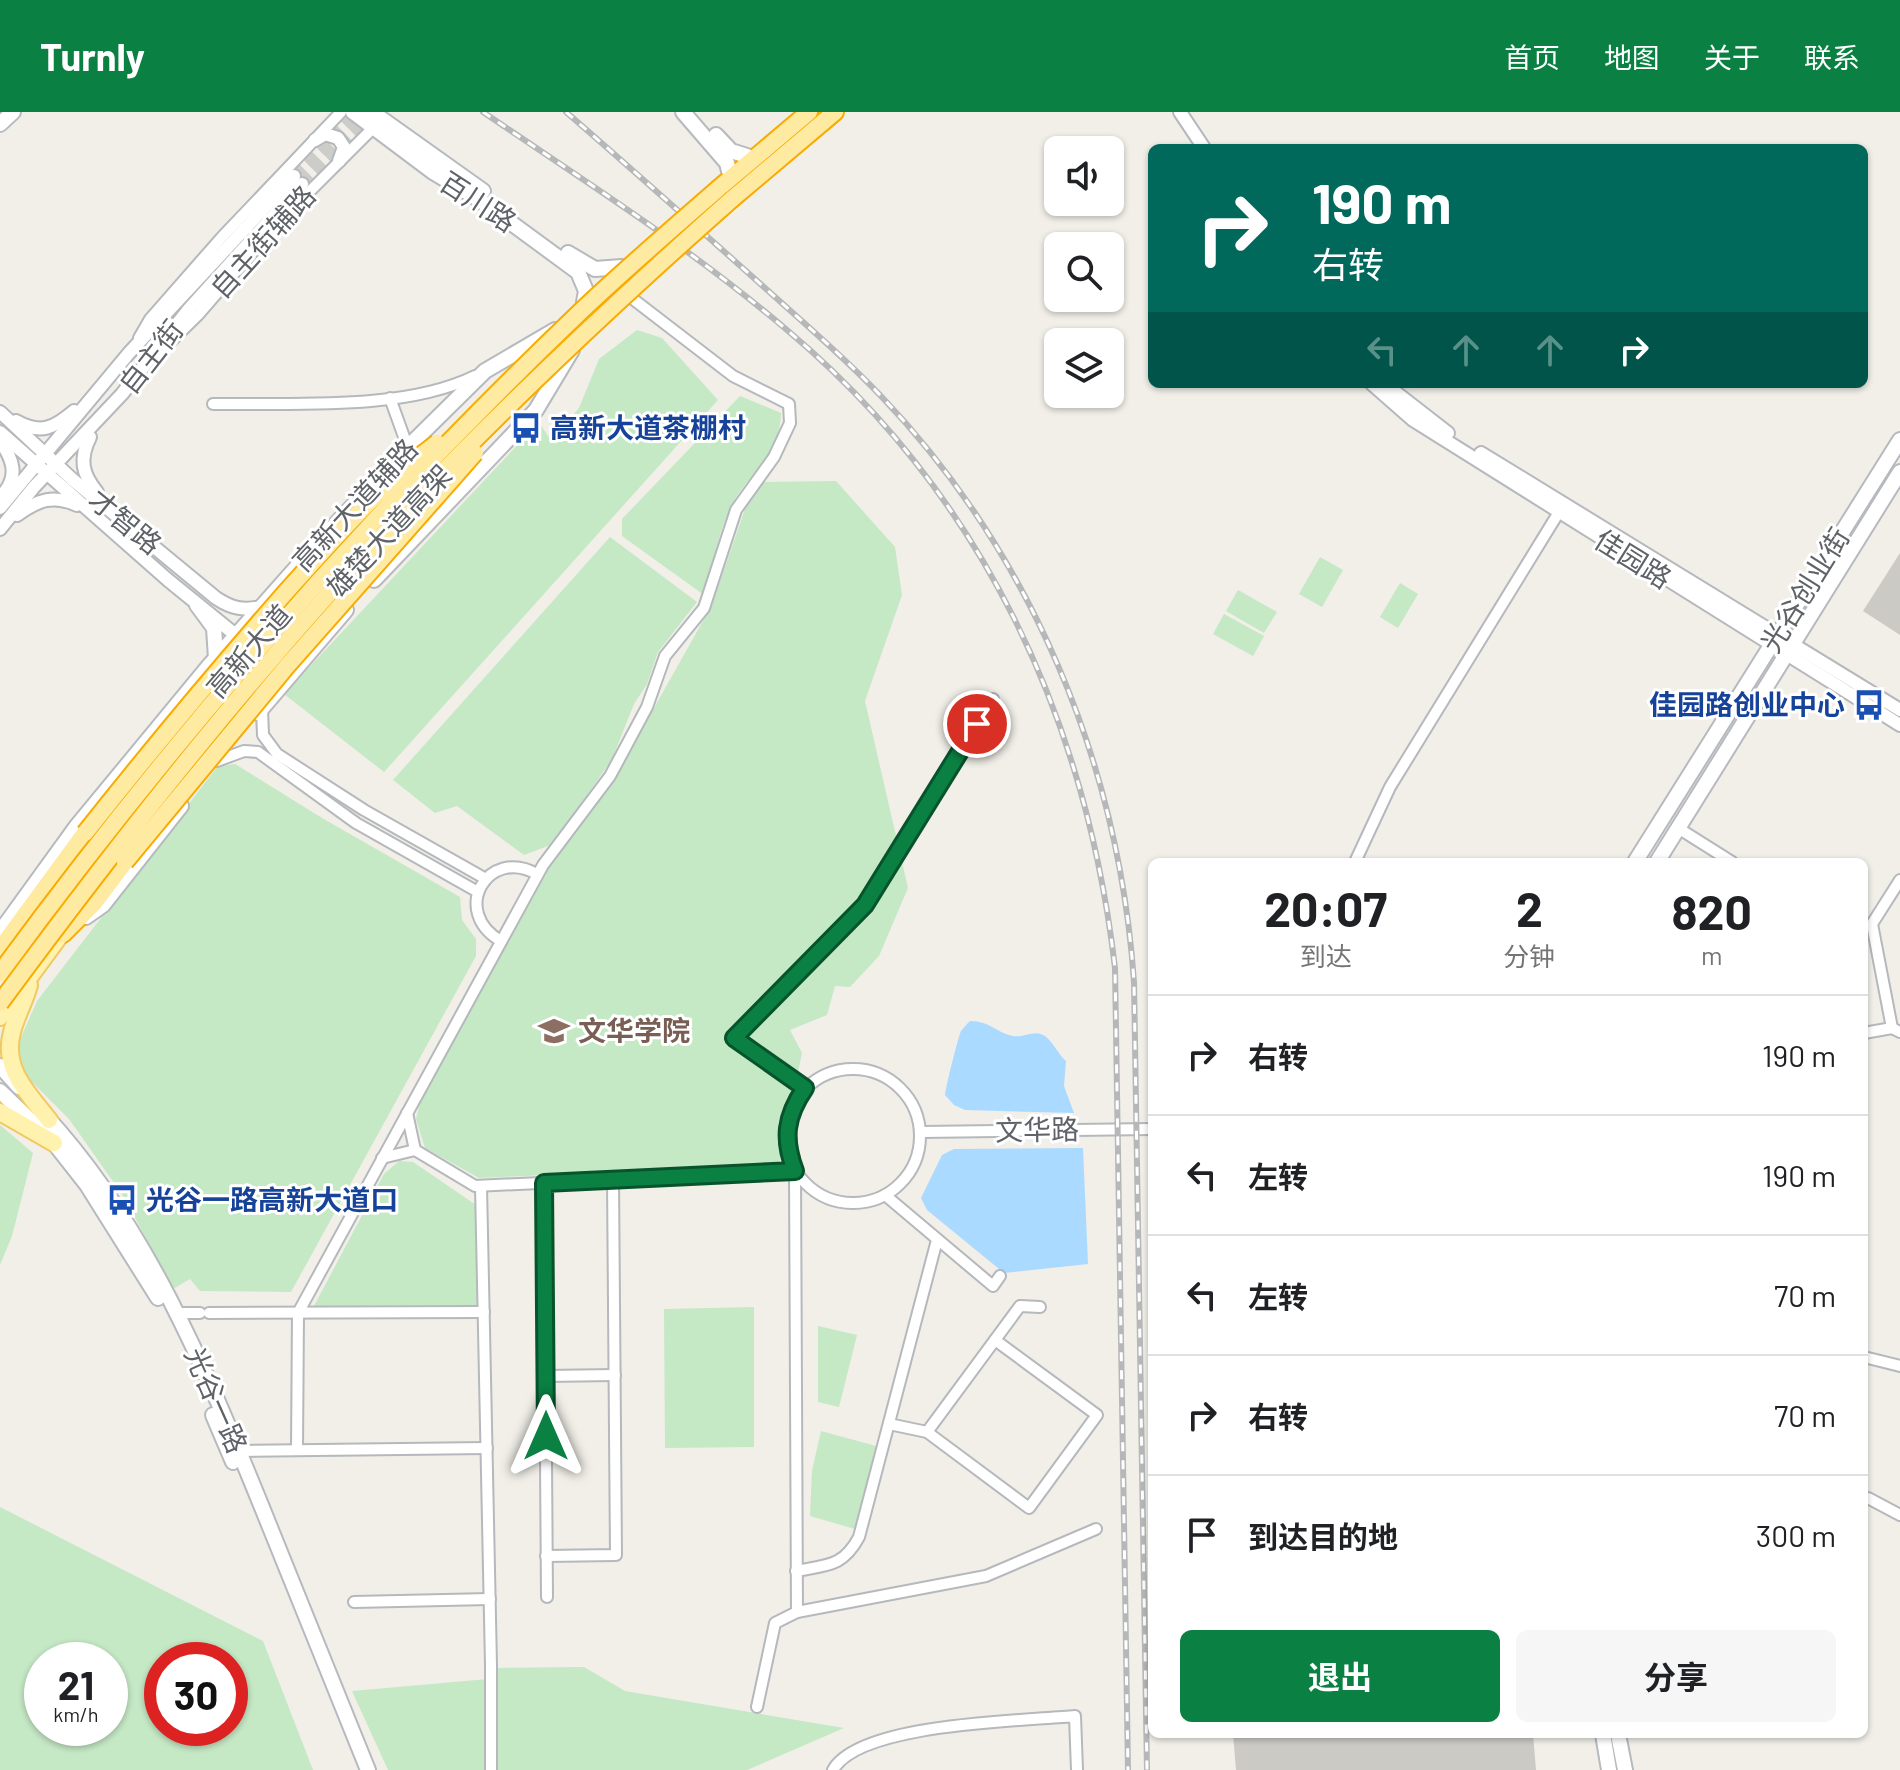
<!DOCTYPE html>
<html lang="zh">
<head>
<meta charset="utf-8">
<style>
  body { margin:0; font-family:Barlow,"Noto Sans SC",sans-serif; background:#f6f6f6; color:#202124; height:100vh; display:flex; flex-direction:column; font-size:30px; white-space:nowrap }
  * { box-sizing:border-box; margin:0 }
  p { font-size:26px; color:#757577 }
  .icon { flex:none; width:44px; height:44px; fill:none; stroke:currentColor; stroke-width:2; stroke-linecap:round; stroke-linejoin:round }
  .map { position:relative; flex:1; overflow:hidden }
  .sheet { position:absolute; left:1148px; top:746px; width:720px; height:880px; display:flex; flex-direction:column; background:#fff; border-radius:12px; box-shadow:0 2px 6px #0004 }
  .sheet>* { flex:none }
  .top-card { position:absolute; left:1148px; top:32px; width:720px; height:244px; border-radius:12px; box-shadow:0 2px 6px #0004; background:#00695c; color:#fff; overflow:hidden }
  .tools { position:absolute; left:1044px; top:24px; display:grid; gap:16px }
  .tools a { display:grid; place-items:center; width:80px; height:80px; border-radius:12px; background:#fff; box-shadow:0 2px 6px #0004; font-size:40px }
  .speed { position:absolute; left:24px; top:1530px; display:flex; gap:16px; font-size:40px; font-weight:700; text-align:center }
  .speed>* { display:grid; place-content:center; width:104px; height:104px; border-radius:50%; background:#fff; box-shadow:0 2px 6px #0004; line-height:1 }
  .speed small { font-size:20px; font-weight:400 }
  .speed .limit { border:12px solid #d22; background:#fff; color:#111 }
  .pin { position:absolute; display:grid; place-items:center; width:68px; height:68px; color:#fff; margin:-34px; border:4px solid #fff; border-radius:50%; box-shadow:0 2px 8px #0007 }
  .me { position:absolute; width:88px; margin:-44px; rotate:0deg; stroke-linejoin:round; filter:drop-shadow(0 0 6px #0008) }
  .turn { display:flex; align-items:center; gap:28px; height:168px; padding:0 32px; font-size:36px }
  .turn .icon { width:104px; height:104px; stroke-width:2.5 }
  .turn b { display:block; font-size:56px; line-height:68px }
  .lanes { display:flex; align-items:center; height:76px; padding:0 32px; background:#0003; justify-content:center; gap:40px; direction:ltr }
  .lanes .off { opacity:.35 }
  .eta { display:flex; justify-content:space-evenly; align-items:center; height:136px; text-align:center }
  .eta b { font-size:48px; font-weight:700; line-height:56px }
  .cta { display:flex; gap:16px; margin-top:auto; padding:16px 32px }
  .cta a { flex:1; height:92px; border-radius:12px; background:#0b8043; color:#fff; font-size:32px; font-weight:700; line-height:92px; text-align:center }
  .cta a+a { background:#f6f6f6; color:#202124 }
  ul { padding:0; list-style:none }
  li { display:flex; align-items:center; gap:24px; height:120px; padding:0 32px; border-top:2px solid #e0e0e0 }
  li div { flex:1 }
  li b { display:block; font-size:30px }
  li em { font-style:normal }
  header { display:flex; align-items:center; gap:48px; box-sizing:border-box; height:112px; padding:0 40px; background:#0b8043; color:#fff }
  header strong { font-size:38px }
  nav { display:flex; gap:44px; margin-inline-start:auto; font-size:28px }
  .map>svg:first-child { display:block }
  .green { fill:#c5e8c5; fill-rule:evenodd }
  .water { fill:#aadaff }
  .building { fill:#cccac5 }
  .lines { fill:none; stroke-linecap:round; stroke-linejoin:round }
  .tertiary-tunnel { stroke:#ccccc8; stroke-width:12; stroke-dasharray:12 6; stroke-linecap:butt }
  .minor-casing { stroke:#b5b8bc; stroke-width:14 }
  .tertiary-casing { stroke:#b5b8bc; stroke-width:16 }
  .secondary-casing { stroke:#b6babf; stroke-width:18 }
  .primary-casing { stroke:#f2c960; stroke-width:20 }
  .trunk-casing { stroke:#f9ab00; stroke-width:20 }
  .minor { stroke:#fff; stroke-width:10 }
  .tertiary { stroke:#fff; stroke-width:12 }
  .secondary { stroke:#fff; stroke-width:14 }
  .primary { stroke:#fff2af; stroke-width:16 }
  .trunk { stroke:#feeaa1; stroke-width:16 }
  .rail-casing { stroke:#b6b7b8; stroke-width:6 }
  .rail { stroke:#fff; stroke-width:3; stroke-dasharray:9; stroke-linecap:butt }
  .trunk-bridge-casing { stroke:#f9ab00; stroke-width:20; stroke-linecap:butt }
  .trunk-bridge { stroke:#feeaa1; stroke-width:16 }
  .route-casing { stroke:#07532c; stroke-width:20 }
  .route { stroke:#0b8043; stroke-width:14 }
  .labels { text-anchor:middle; stroke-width:6; stroke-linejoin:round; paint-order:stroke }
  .street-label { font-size:28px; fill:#5f6368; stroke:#fff }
  .transit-label { font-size:28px; font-weight:bold; fill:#164399; stroke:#fff; text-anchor:start }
  .education-label { font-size:28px; font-weight:bold; fill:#785e54; stroke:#fff; text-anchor:start }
</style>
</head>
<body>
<header>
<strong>Turnly</strong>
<nav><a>首页</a><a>地图</a><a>关于</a><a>联系</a></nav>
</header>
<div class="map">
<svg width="1900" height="1658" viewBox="0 0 1900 1658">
  <rect width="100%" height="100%" fill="#f1efe8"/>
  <!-- green -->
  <g class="green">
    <polygon points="637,218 662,226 718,288 384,660 284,582 539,310 551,329 579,296 599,247"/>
    <path d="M740,284L781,301C780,345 750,358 732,393C718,419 713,454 704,483L622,424V407Z"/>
    <polygon points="836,369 895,435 902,483 865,589 908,776 879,844 850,875 835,874 827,903 790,918 802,941 779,1052 479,1066 425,1036 416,1007 421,987 545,759 615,665 712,493 745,397 762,370"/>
    <polygon points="610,425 697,490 658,540 647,572 634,592 612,647 553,732 524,743 457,694 435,701 393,668"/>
    <polygon points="1320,445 1343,458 1322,495 1299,482"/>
    <polygon points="1400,471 1418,482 1398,516 1380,505"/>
    <polygon points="1238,478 1277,500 1264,521 1226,499"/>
    <polygon points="1224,502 1264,524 1253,544 1213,522"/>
    <polygon points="235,652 322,706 460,785 462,808 476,827 476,844 291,1180 200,1179 190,1167 173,1177 124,1085 69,1007 22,960 18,932 37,889 218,654"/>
    <polygon points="0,1013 33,1041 12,1124 0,1153"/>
    <polygon points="399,1049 413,1050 476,1093 477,1193 314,1194 384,1062"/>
    <polygon points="754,1195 754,1335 665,1336 664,1197"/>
    <polygon points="818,1214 857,1223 839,1295 818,1290"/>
    <polygon points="821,1319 876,1334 855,1417 810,1404 812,1359"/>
    <path d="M0,1395L263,1529L313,1658H0ZM42,1548H110V1616H42ZM162,1548H230V1616H162Z"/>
    <polygon points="584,1555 625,1579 844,1616 747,1658 388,1658 352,1579 488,1567 496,1556"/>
  </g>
  <!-- water -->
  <g class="water">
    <path d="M970,909C990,909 997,921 1013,924C1026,926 1033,917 1045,924C1053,930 1058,942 1066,949L1064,974L1074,1001L965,998L954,993L945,983C945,978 959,922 961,919C964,915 967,912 970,909Z"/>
    <polygon points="1083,1036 1088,1152 1004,1161 927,1098 921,1086 942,1043 954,1037"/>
  </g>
  <!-- building -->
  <g class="building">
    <polygon points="1900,441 1900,523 1863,499"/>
    <polygon points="1233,1622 1533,1622 1536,1658 1236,1658"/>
  </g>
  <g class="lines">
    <!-- tertiary-tunnel -->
    <g class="tertiary-tunnel">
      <polyline points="294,64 359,0"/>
      <polyline points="302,72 371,5"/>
    </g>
    <defs>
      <g id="minor">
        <polyline points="139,226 150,207 222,125 341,0"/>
        <polyline points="158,242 198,203 275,114 376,13"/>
        <polyline points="390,286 408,336"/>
        <path d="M213,292C292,291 404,299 475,264"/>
        <polyline points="262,597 263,623 277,642 364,698 486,767"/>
        <polyline points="217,649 244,639 258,640 356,711 478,780"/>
        <polyline points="1678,716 1732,750"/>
        <polyline points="1355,750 1390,675 1559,400"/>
        <path d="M501,829C450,800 487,734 537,762"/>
        <polyline points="1892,916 1872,812 1900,768"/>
        <polyline points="1864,921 1892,916 1900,920"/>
        <circle cx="853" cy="1024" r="67"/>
        <polyline points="805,976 734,926 865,793 993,587"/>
        <polyline points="407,1001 415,1038"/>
        <polyline points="921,1020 1152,1017"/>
        <polyline points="382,1046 415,1038 475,1074 795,1059 797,1500 986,1464 1096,1417"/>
        <polyline points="544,1071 547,1485"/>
        <polyline points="481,1074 491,1553 491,1658"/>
        <polyline points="885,1083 993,1174 1000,1164"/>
        <polyline points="177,1201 200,1201"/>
        <polyline points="209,1201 484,1200"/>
        <polyline points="1864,1245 1900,1254"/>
        <polyline points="545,1264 615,1263"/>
        <polyline points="889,1312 927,1320 1020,1194 1040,1195"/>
        <polyline points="927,1320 1029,1396 1097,1303 995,1228"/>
        <polyline points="297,1338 298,1201 543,753 610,664 647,595 665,544 704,496 736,398 774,345 790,311 789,292 733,264 629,184"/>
        <polyline points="239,1339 487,1336"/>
        <polyline points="1868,1386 1900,1403"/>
        <polyline points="546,1444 616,1443 613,1067"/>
        <path d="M796,1459C827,1453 843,1455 859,1425L937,1128"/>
        <polyline points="354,1490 490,1487"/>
        <polyline points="757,1595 775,1511 797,1500"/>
        <path d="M833,1658C859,1611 1022,1609 1075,1604L1077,1658"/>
      </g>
      <g id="tertiary">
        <polyline points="1180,0 1204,36"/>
        <polyline points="315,28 325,22 338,26 344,35 339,49"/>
        <polyline points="1372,272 1413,308 1900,613"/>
        <polyline points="1385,272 1448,321"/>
        <path d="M0,300L73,368L216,486C231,496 243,499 261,495"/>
        <path d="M16,309C41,323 54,316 74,299"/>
        <polyline points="0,320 168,468 243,529"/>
        <path d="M90,325C79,347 82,362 97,380"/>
        <path d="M0,329C13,347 19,364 3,382"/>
        <polyline points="1481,341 1900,598"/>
        <polyline points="0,396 129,241 294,64"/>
        <path d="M17,403C38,388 53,382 77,393"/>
        <polyline points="0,417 34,375 122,282 189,197 302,72"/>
      </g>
      <g id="secondary">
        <polyline points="353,0 433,60 480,88 578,160 586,179 584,190"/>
        <polyline points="372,0 483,79"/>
        <polyline points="683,0 727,51 729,59"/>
        <polyline points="0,12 13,0"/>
        <polyline points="716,23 731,39 747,44"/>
        <polyline points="568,141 595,157 622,155"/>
        <polyline points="374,468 536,298 572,238"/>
        <polyline points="197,493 214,516 216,546"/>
        <polyline points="258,601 346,498"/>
        <polyline points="1635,750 1900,328"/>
        <polyline points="1657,750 1900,360"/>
        <polyline points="86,805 103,793 181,694"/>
        <polyline points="0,820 76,715 208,555 319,430 412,331 485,259 555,218"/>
        <polyline points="0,954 19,975"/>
        <polyline points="0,979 54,1031 87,1073 158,1186"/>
        <path d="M44,1002C146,1112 205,1256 261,1393C297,1481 332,1570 368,1658"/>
        <polyline points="213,1303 233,1350"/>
        <polyline points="1603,1622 1609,1658"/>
        <polyline points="1618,1622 1625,1658"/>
      </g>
      <g id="primary">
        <path d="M29,873C25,889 16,904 12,920C2,957 28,981 49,1008"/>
        <polyline points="0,905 70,810"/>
        <polyline points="0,1000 54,1031"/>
      </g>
      <g id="trunk">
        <polyline points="719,76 809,0"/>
        <polyline points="732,87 835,0"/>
        <polyline points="63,822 95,790 125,750"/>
        <polyline points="0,837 85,721"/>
      </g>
    </defs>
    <!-- minor casing -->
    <use href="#minor" class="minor-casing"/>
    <!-- tertiary casing -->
    <use href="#tertiary" class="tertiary-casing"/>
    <!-- secondary casing -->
    <use href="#secondary" class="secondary-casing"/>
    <!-- primary casing -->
    <use href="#primary" class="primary-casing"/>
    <!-- trunk casing -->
    <use href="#trunk" class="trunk-casing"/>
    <!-- minor -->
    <use href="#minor" class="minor"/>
    <!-- tertiary -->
    <use href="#tertiary" class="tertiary"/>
    <!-- secondary -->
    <use href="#secondary" class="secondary"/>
    <!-- primary -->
    <use href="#primary" class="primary"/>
    <!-- trunk -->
    <use href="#trunk" class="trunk"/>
    <defs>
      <g id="rail">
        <path d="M483,0C586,70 692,137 787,218C982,382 1086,606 1115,856L1128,1658"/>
        <path d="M566,0C633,58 699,117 765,176C804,211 844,245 880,283C1032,442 1119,652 1134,870L1147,1658"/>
      </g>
    </defs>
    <!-- rail casing -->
    <use href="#rail" class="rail-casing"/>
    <!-- rail -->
    <use href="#rail" class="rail"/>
    <defs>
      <g id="trunk-bridge">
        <path d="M85,721C150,639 216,560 285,481C332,429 380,373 437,331"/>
        <polyline points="125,750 287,554 475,341"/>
        <path d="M0,861C174,624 367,404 579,201C624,158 672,117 719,76"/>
        <path d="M0,891C127,719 260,551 408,396C511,288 620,186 732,87"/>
      </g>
    </defs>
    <!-- trunk-bridge casing -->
    <use href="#trunk-bridge" class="trunk-bridge-casing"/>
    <!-- trunk-bridge -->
    <use href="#trunk-bridge" class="trunk-bridge"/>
  </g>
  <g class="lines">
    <defs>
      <path id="route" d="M546,1324L544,1071L795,1059C783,1027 785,1005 805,976L734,926L865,793L977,612"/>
    </defs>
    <!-- route casing -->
    <use href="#route" class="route-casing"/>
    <!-- route -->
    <use href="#route" class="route"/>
  </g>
  <!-- icons -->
  <defs>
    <symbol id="bus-bare" viewBox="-9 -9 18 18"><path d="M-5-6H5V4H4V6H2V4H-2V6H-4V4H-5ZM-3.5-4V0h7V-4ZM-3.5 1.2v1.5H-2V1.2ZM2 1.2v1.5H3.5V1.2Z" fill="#1a4fb4" stroke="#fff" stroke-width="2.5" paint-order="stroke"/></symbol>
    <symbol id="university-bare" viewBox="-9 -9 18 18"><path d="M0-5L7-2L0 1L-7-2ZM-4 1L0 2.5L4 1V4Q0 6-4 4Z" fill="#8d6e63" stroke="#fff" stroke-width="2.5" paint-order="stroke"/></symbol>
  </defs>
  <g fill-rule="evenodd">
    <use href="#bus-bare" x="504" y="294" width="44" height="44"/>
    <use href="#bus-bare" x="1847" y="571" width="44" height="44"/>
    <use href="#university-bare" x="532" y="897" width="44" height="44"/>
    <use href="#bus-bare" x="100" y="1066" width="44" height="44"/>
  </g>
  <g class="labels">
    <!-- street labels -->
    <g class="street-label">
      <text transform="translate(478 90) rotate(33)" y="10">百川路</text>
      <text transform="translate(263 130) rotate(-48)" y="10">自主街辅路</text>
      <text transform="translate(151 245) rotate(-52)" y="10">自主街</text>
      <text transform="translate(355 393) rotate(-47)" y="10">高新大道辅路</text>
      <text transform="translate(125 410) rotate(39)" y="10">才智路</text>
      <text transform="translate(389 419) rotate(-47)" y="10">雄楚大道高架</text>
      <text transform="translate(1633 447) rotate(32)" y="10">佳园路</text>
      <text transform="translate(1805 478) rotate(-58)" y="10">光谷创业街</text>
      <text transform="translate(249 539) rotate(-49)" y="10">高新大道</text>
      <text transform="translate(1037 1018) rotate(-1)" y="10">文华路</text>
      <text transform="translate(216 1288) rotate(66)" y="10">光谷一路</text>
    </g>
    <!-- transit labels -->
    <g class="transit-label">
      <text x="550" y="326">高新大道茶棚村</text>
      <text x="1845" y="603" text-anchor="end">佳园路创业中心</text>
      <text x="146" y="1098">光谷一路高新大道口</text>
    </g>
    <!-- education labels -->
    <g class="education-label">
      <text x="578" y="929">文华学院</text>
    </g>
  </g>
</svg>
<div class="tools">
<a><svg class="icon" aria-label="sound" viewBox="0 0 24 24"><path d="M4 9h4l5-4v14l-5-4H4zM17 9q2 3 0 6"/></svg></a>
<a><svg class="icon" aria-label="search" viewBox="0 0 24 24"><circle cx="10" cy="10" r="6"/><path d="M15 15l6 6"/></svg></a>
<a><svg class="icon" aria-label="layers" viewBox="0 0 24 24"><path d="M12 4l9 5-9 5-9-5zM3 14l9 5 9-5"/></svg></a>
</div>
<div class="speed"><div>21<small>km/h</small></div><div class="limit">30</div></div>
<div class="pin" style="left:977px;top:612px;background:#d93025"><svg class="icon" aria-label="arrive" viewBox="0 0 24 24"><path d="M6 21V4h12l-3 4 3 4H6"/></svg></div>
<svg class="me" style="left:546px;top:1324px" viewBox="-20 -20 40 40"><path d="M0-17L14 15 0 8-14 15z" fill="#0b8043" stroke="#fff" stroke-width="4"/></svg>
<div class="top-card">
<div class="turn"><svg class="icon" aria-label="right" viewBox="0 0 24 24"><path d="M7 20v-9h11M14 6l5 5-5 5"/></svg><div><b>190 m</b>右转</div></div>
<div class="lanes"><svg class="icon off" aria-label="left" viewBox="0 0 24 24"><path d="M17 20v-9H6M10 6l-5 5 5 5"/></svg><svg class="icon off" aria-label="ahead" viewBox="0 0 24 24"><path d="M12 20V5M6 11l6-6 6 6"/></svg><svg class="icon off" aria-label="ahead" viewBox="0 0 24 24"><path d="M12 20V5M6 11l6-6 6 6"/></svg><svg class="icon" aria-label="right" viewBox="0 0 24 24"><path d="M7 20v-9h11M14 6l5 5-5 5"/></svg></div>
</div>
<section class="sheet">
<div class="eta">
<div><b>20:07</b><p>到达</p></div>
<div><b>2</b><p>分钟</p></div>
<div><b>820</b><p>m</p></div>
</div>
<ul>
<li><svg class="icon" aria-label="right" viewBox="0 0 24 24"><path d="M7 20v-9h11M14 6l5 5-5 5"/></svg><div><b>右转</b></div><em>190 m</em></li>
<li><svg class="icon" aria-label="left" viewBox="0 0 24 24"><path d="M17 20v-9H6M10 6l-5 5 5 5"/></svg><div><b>左转</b></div><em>190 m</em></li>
<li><svg class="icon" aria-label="left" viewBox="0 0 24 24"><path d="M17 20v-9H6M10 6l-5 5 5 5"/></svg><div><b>左转</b></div><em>70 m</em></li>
<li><svg class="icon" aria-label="right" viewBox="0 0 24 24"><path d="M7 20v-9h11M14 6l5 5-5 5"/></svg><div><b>右转</b></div><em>70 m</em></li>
<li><svg class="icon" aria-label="arrive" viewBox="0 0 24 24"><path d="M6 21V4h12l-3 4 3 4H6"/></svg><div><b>到达目的地</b></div><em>300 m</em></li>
</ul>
<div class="cta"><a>退出</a><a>分享</a></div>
</section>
</div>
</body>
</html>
